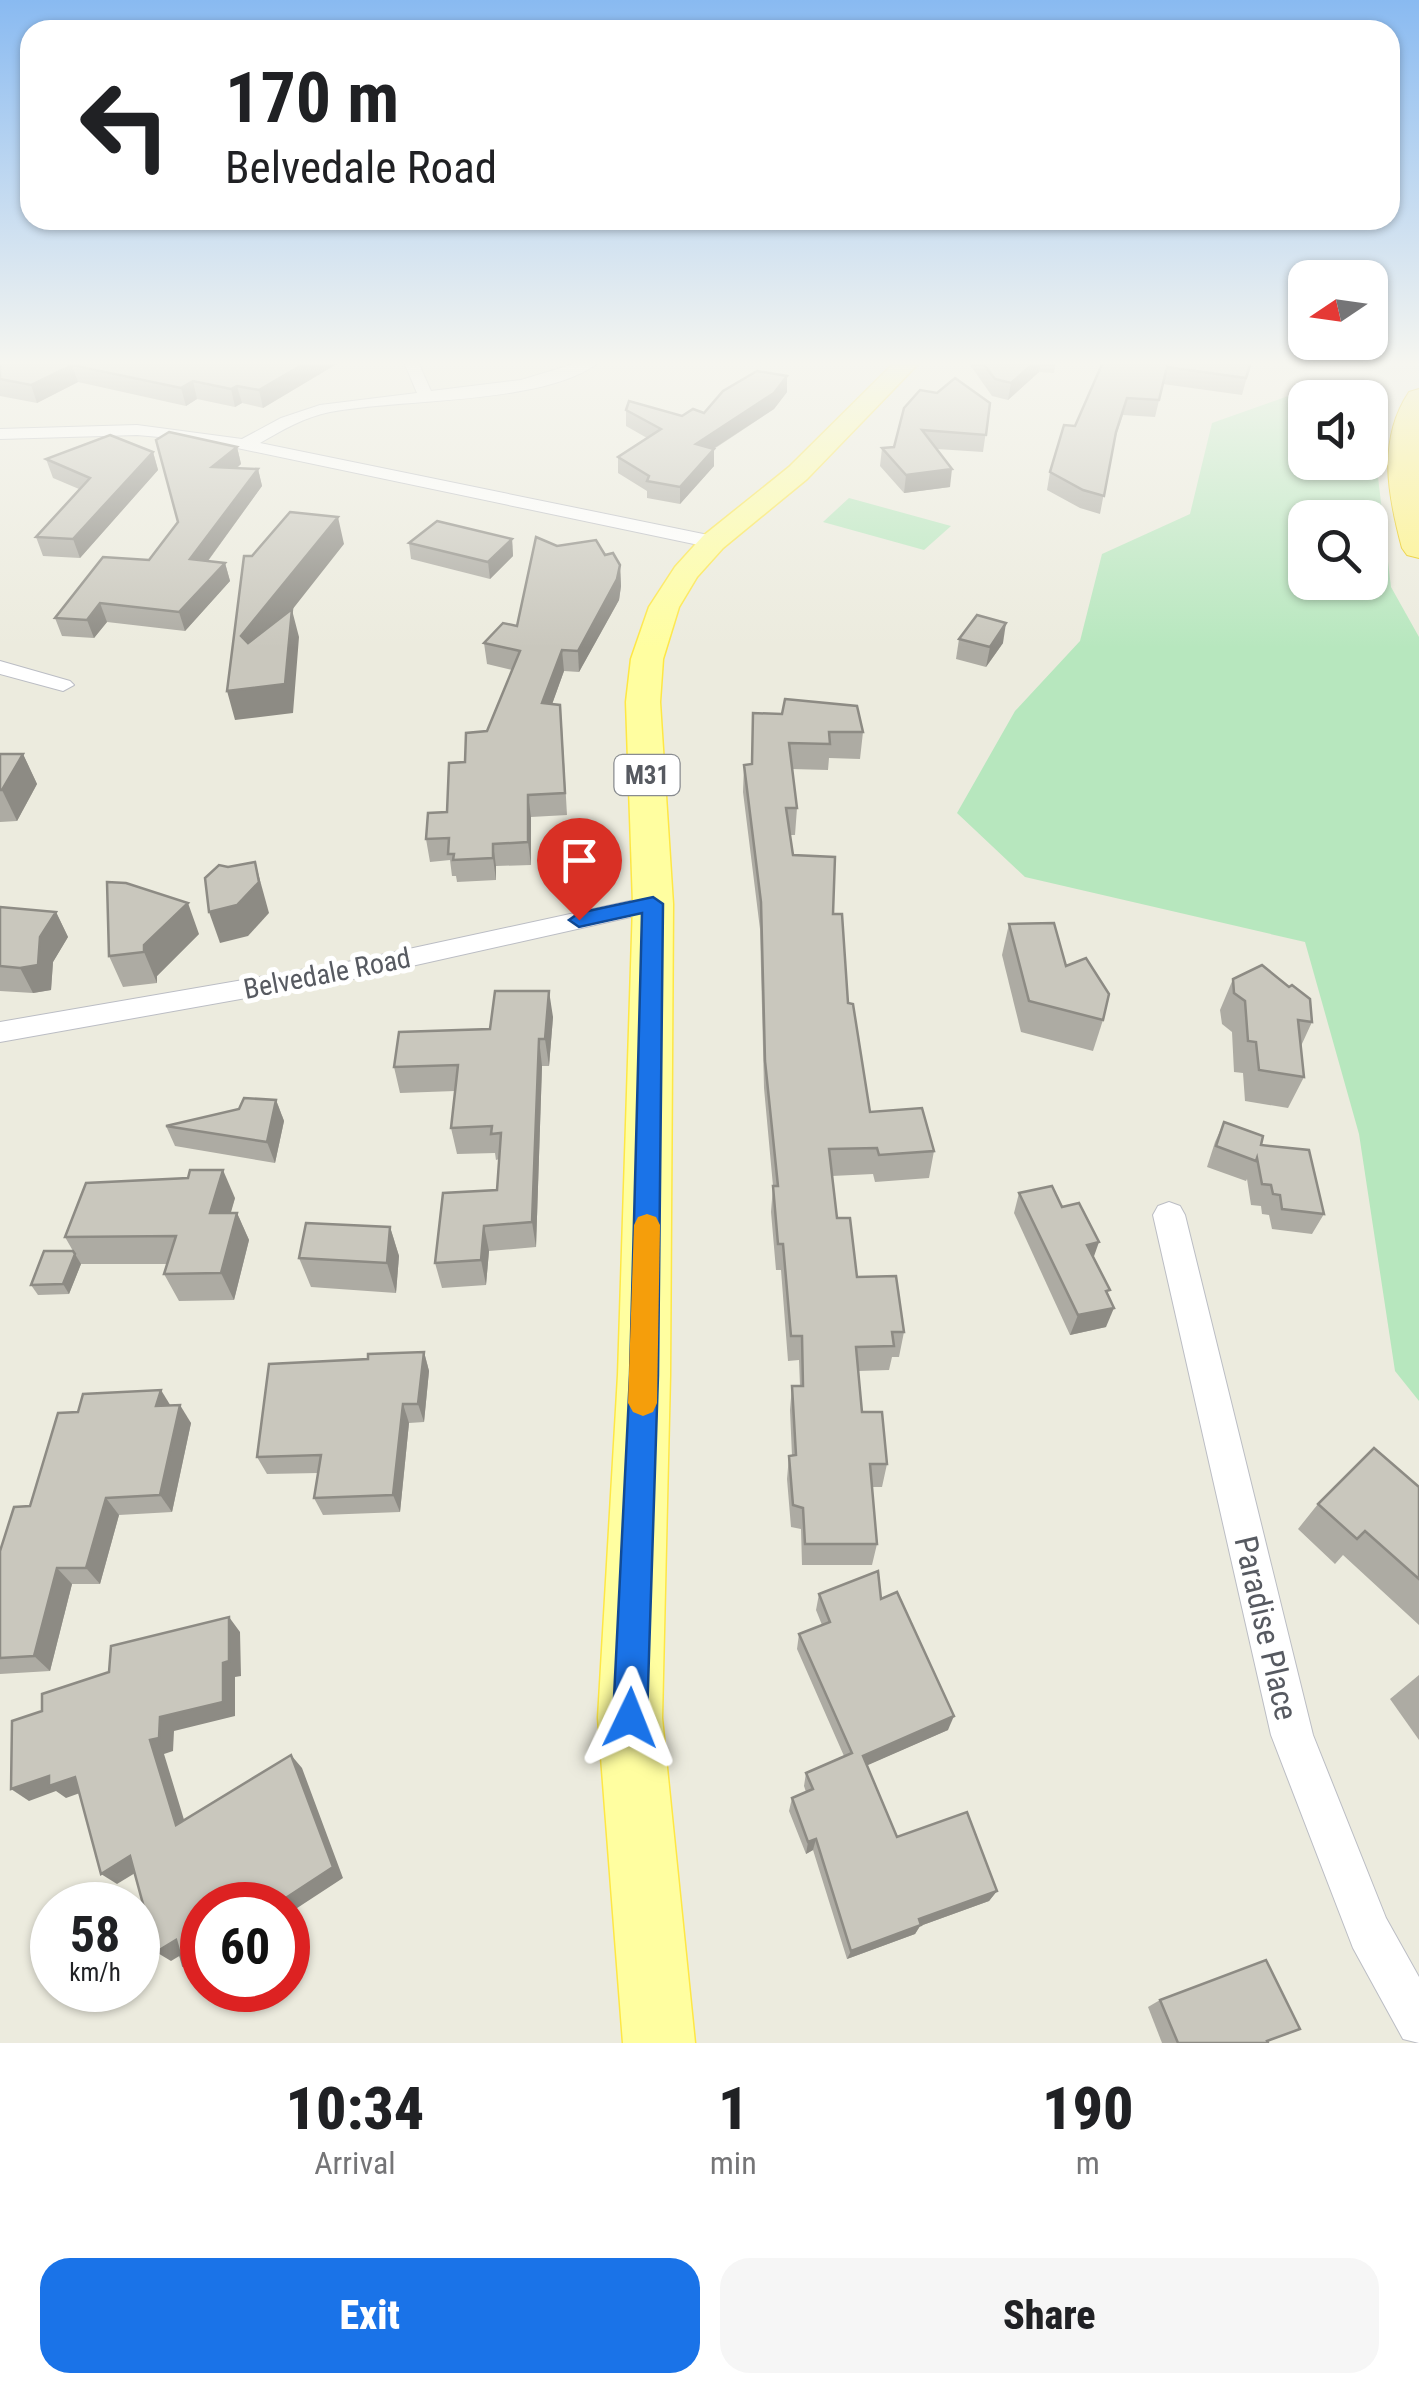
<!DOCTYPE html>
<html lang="en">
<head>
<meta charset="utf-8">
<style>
  body { margin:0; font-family:"Roboto Condensed",sans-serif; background:#f6f6f6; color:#202124; height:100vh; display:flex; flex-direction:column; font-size:38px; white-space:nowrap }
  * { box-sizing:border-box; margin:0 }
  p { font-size:32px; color:#757577 }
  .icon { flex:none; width:55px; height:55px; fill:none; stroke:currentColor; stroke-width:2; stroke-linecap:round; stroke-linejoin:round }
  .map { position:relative; height:2043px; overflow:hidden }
  .details { display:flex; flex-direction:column; background:#fff; flex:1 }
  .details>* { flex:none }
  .hud { position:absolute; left:20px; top:20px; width:1380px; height:210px; border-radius:30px; box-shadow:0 2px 8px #0004; background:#fff; color:#202124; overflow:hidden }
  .needle { width:65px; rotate:257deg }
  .tools { position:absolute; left:1288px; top:260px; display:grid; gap:20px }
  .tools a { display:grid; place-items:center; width:100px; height:100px; border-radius:20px; background:#fff; box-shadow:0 2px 8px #0004; font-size:50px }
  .speed { position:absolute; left:30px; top:1882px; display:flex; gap:20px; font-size:50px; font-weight:700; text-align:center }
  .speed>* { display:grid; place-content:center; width:130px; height:130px; border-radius:50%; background:#fff; box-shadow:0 2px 8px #0004; line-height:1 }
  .speed small { font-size:25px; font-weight:400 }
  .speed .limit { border:15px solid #d22; background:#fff; color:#111 }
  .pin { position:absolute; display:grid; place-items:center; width:85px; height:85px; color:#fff; margin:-102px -42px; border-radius:50% 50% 50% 0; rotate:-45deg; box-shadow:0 0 10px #0007 }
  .pin .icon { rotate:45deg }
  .me { position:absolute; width:110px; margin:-55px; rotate:2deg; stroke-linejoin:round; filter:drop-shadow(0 0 8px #0008) }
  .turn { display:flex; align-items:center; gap:35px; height:210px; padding:0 40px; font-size:45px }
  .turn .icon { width:130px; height:130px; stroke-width:2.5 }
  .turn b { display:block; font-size:70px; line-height:85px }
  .eta { display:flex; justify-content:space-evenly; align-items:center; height:170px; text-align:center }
  .eta b { font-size:60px; font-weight:800; line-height:70px }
  .cta { display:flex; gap:20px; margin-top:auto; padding:20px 40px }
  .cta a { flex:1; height:115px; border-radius:30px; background:#1a73e8; color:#fff; font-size:40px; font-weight:800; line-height:115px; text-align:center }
  .cta a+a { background:#f6f6f6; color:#202124 }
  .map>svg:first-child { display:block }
  .green { fill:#b7e7be; fill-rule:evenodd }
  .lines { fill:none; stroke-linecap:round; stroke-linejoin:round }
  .minor-casing { stroke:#bbbdc4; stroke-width:2 }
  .primary-casing { stroke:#fee745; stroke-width:3 }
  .motorway-casing { stroke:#eac500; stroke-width:2 }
  .minor { fill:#fff; fill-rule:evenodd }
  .primary { fill:#fffea0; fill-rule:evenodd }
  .motorway { fill:#fff382; fill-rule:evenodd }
  .wall { fill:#adaba3 }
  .shaded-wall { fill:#8d8b84 }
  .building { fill:#c9c7bd; stroke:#8d8b84; stroke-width:2.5 }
  .route { fill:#1a73e8; stroke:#114b97; stroke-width:2.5 }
  .slow { fill:#f59e0b }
  .labels { text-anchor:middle; stroke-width:10; stroke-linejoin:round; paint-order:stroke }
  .shield { fill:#fff; stroke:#898c90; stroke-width:2.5 }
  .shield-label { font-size:25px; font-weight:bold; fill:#575a61 }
  .street-label { font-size:28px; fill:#575a61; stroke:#fff }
  .near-street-label { font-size:32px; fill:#575a61; stroke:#fff }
</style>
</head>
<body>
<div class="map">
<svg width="1419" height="2043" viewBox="0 0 1419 2043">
  <rect width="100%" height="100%" fill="#ecebde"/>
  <!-- green -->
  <g class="green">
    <path d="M1322,384L1374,389L1376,460L1391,587L1419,637V1401L1395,1371L1359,1134L1305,942L1025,877L957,813L1015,711L1080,641L1102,554L1190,514L1212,423ZM1305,398H1370V462H1305ZM1305,518H1370V582H1305Z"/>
    <polygon points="849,498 951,526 924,550 823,522"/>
  </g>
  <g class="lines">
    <defs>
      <g id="minor">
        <path d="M404,362H418L431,391L521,380L580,362H599C546,405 400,398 330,412C305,417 282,430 260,443L713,536L722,542L713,548L204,441L137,435L0,439V429L137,425L242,439L281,418L320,405L417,393Z"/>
        <polygon points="0,661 70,681 74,685 63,691 0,674"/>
        <polygon points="653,896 666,904 662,910 358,978 0,1042 0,1022 358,960"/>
        <polygon points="1169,1202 1180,1206 1185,1215 1313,1735 1386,1918 1419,1977 1419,2043 1403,2039 1353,1948 1271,1735 1153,1215 1158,1206"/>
      </g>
      <polygon id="primary" points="895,362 920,362 807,479 723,548 697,577 679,607 663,659 660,702 673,904 670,1375 662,1718 695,2043 623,2043 598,1718 618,1375 633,904 626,702 631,659 649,607 675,567 703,536 789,467"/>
      <path id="motorway" d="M1419,389V558L1407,555L1402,548C1388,496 1377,440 1409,392Z"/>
    </defs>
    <!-- minor casing -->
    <use href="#minor" class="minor-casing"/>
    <!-- primary casing -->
    <use href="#primary" class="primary-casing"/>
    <!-- motorway casing -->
    <use href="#motorway" class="motorway-casing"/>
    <!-- minor -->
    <use href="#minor" class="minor"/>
    <!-- primary -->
    <use href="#primary" class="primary"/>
    <!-- motorway -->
    <use href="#motorway" class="motorway"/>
  </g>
  <!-- wall -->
  <g class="wall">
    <polygon points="0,362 340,362 263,408 242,403 235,407 197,399 186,406 78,382 37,403 0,396"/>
    <polygon points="968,362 1056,362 1054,373 1039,372 1008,400 992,396"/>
    <polygon points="1103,362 1251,362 1242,395 1163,384 1155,417 1123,415 1113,445 1100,514 1080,508 1047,490 1050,472 1075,426"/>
    <polygon points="787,392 774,409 714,449 714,466 680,504 647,498 647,491 618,473 618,457 647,438 626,426 626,410 682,416 704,413"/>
    <polygon points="990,403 983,452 937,449 950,487 904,493 880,466 882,448 894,447 904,408"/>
    <polygon points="237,447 241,464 237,468 258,469 262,486 208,561 225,563 230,581 185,631 107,622 94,638 62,636 55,618 149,560"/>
    <polygon points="153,452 158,470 80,558 43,556 36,537 79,489 53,478 46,459"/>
    <polygon points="512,539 513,556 490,579 411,559 409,543"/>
    <polygon points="557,546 605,555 620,565 621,586 619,600 579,672 564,671 552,704 562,727 567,815 531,817 531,865 496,866 496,880 457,882 456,876 452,876 450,860 430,862 426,839 447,812 465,762 487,731 512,670 487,664 484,643 517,626"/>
    <polygon points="959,639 1003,643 986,667 956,659"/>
    <polygon points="753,713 863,732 860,759 829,758 828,770 792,769 797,808 795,835 790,835 793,855 833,914 848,1003 870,1112 934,1151 929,1178 875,1182 873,1174 832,1176 837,1218 857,1277 904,1332 899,1357 892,1357 889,1370 858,1371 862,1412 887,1464 882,1487 872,1487 877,1544 872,1565 802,1565 801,1529 791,1527 787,1479 789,1456 792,1456 790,1410 792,1386 800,1386 799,1360 788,1361 781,1270 776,1270 771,1212 773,1186 764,1088 760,929 743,792 744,765 752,764"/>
    <polygon points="0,754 23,754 37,784 17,821 0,822"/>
    <polygon points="0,907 56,912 68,937 53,962 51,990 33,993 0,991"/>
    <polygon points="1009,924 1066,966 1103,1020 1093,1051 1021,1032 1002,955"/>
    <polygon points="199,934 157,976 157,983 123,987 109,956"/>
    <polygon points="1233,979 1289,987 1312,1022 1301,1046 1304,1077 1288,1108 1245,1101 1243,1073 1234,1072 1232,1032 1222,1024 1220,1010"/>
    <polygon points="553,1017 549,1066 542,1066 536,1247 489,1251 486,1285 442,1288 435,1263 497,1190 499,1159 496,1160 495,1153 457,1154 451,1128 455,1091 400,1093 394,1067 490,1029"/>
    <polygon points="276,1100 284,1121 275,1163 175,1146 166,1126"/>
    <polygon points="1224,1122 1261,1145 1324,1214 1312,1234 1272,1229 1269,1215 1262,1214 1261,1206 1251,1205 1247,1179 1246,1181 1207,1167 1215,1142"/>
    <polygon points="1019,1193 1062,1207 1093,1258 1108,1295 1106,1327 1070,1335 1014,1213"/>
    <polygon points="235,1198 230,1213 237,1213 249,1240 234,1300 179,1301 164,1274 167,1264 81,1264 69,1294 38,1295 31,1285 73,1251 65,1237"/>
    <polygon points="390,1227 399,1256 396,1293 311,1287 299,1258"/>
    <polygon points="424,1352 429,1371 424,1422 409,1423 400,1512 323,1515 314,1498 318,1473 267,1474 257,1457 368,1359"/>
    <polygon points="171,1406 191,1423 172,1512 119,1515 100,1584 72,1584 50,1671 0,1674 0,1551 30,1506"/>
    <polygon points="1419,1487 1419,1625 1343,1555 1335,1564 1298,1529 1318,1504"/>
    <polygon points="819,1594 881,1599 948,1730 867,1765 897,1837 997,1891 989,1901 920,1926 915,1934 847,1959 813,1850 806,1854 789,1811 792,1798 806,1792 804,1786 806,1773 844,1756 797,1649 799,1634 822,1625 816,1610"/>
    <polygon points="1419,1675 1419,1740 1390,1699"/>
    <polygon points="1160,2000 1267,2041 1268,2043 1162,2043 1148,2007"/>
  </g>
  <!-- shaded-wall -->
  <g class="shaded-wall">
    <polygon points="307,362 340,362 263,408 259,390"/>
    <polygon points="1035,362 1041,362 1039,372 1008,400 1011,383"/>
    <polygon points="72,365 78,382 37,403 31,385"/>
    <polygon points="787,376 787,392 774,409 696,460 696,444"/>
    <polygon points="193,381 197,399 186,406 181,388"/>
    <polygon points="237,386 242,403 235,407 231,389"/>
    <polygon points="237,447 241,464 217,484 212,467"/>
    <polygon points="714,449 714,466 680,504 680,487"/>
    <polygon points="153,452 158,470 80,558 73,539"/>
    <polygon points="258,469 262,486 196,577 190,559"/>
    <polygon points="952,469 950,487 904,493 906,475"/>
    <polygon points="338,517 344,544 292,610 299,637 293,713 235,720 227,691 249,665 241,636"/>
    <polygon points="512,539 513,556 490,579 488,562"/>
    <polygon points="225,563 230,581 185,631 179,612"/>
    <polygon points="620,565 621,586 619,600 579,672 578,651"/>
    <polygon points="100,603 107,622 94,638 87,620"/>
    <polygon points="1006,623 1003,643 986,667 990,647"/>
    <polygon points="562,650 564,671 545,724 542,703"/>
    <polygon points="23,754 37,784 17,821 2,790"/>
    <polygon points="528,795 531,817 531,865 528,842"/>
    <polygon points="493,844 496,866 496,880 493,858"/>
    <polygon points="255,862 269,913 248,936 220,943 209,912"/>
    <polygon points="188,903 199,934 157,976 157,983 144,952 144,945"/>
    <polygon points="56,912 68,937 53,962 51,990 33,993 20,968"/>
    <polygon points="549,991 553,1017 549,1066 545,1039"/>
    <polygon points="539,1039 542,1066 536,1247 532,1222"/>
    <polygon points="276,1100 284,1121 275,1163 267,1142"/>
    <polygon points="223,1170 235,1198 223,1241 210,1213"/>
    <polygon points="237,1213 249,1240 234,1300 221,1273"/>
    <polygon points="484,1226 489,1251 486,1285 481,1260"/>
    <polygon points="390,1227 399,1256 396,1293 387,1263"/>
    <polygon points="1099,1242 1092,1262 1087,1245"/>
    <polygon points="75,1254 81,1264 69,1294 63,1284"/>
    <polygon points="1114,1308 1106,1327 1070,1335 1078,1315"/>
    <polygon points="424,1352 429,1371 424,1422 418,1404"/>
    <polygon points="161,1390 172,1408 156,1406"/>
    <polygon points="403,1404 409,1423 400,1512 393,1495"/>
    <polygon points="180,1405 191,1423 172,1512 160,1495"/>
    <polygon points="106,1498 119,1515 100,1584 86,1568"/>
    <polygon points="57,1568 72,1584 50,1671 34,1656"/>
    <polygon points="229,1617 240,1632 241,1676 235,1677 235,1716 174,1731 173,1751 164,1754 189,1836 176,1825 150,1740 160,1717 223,1663"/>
    <polygon points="954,1716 948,1730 859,1769 863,1756"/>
    <polygon points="291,1755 302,1768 343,1878 288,1914 288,1905 275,1905"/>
    <polygon points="49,1776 75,1777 91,1789 66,1798 56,1791 29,1801 11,1789"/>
    <polygon points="816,1839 813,1850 806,1854 808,1842"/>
    <polygon points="130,1856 145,1867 117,1884 101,1874"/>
    <polygon points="997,1891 989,1901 920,1926 915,1934 847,1959 851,1951 919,1919"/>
    <polygon points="176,1940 191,1949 171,1961 156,1952"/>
    <polygon points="202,1974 202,1985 194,1979"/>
  </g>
  <!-- building -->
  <g class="building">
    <polygon points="0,362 307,362 259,390 237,386 231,389 193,381 181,388 72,365 31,385 0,379"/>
    <polygon points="982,362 1035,362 1011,383 995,379"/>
    <polygon points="1103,362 1251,362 1246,378 1167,367 1159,400 1127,398 1116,432 1104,496 1083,490 1050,472 1064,425 1075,426"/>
    <polygon points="757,371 787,376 774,393 696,444 714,449 680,487 647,481 649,476 618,457 661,429 626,410 629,401 682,416 693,409 704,413 723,391"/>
    <polygon points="955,378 990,403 986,435 922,430 952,469 906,475 882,448 894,447 904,408 920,390 937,393"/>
    <polygon points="169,432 237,447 212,467 258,469 190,559 225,563 179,612 100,603 87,620 55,618 103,557 149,560 178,522 156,440"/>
    <polygon points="110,435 153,452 73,539 36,537 90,478 46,459"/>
    <polygon points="290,512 338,517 241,636 248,643 292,609 285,684 227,691 244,556 252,556"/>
    <polygon points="437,521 512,539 488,562 409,543"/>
    <polygon points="536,537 557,546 596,540 605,555 613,553 620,565 617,579 578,651 562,650 542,703 560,705 565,793 528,795 528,842 493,844 493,858 453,860 454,854 448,854 449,838 426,839 428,813 447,812 449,763 465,762 466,733 487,731 520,651 484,643 503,623 517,626"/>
    <polygon points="977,615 1006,623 990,647 959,639"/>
    <polygon points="785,699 857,706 863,732 829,732 830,744 789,743 797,808 786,808 793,855 835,857 833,914 842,914 848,1003 853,1004 870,1112 922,1108 934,1151 879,1155 877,1148 829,1149 837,1218 850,1218 857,1277 896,1276 904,1332 892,1332 894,1346 856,1347 862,1412 882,1412 887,1464 870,1464 877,1544 805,1544 803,1508 793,1505 789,1456 796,1455 792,1386 803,1386 802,1336 791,1336 783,1244 778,1244 773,1186 778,1186 765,1061 761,902 744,765 752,764 753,713 782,714"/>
    <polygon points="0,754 23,754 2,790 0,790"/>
    <polygon points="255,862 259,882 237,905 209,912 205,878 219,865 228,867"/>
    <polygon points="107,882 126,883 188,903 144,945 144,952 109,956"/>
    <polygon points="0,907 56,912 40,937 38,965 20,968 0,966"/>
    <polygon points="1054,923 1066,966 1086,958 1109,994 1103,1020 1029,1001 1009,924"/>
    <polygon points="1262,965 1289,987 1292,985 1310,999 1312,1022 1298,1020 1304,1077 1259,1070 1256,1042 1248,1041 1245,1001 1234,993 1233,979"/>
    <polygon points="495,991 549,991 545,1039 539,1039 532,1222 484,1226 481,1260 435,1263 443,1193 497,1190 501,1133 491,1134 492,1126 451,1128 458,1065 394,1067 399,1032 490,1029"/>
    <polygon points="244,1098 276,1100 267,1142 166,1126 239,1109"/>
    <polygon points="1224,1122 1263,1136 1261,1145 1309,1150 1324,1214 1282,1209 1280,1195 1273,1194 1271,1185 1262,1184 1257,1158 1256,1161 1216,1146"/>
    <polygon points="190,1170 223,1170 210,1213 237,1213 221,1273 164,1274 176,1236 65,1237 86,1183 188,1178"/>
    <polygon points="1052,1186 1062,1207 1079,1203 1099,1242 1087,1245 1110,1290 1106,1291 1114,1308 1078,1315 1019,1193"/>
    <polygon points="306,1223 390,1227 387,1263 299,1258"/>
    <polygon points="44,1251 73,1251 75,1254 63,1284 31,1285"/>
    <polygon points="424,1352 418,1404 403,1404 393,1495 314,1498 321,1455 257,1457 269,1364 368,1359 368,1354"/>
    <polygon points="161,1390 156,1406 180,1405 160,1495 106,1498 86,1568 57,1568 34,1656 0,1658 0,1551 14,1507 30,1506 58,1413 78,1412 83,1394"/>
    <polygon points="1374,1448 1419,1487 1419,1579 1365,1531 1357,1539 1318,1504"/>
    <polygon points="878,1571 881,1599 897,1592 954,1716 863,1756 897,1837 967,1812 997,1891 919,1919 921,1925 851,1951 816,1839 808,1842 792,1798 813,1789 806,1773 852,1753 799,1634 830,1622 819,1594"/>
    <polygon points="229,1617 229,1661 223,1663 223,1702 160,1717 159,1738 150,1740 176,1825 291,1755 333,1867 275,1905 202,1905 202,1974 194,1979 188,1961 183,1965 176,1940 156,1952 130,1856 101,1874 75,1777 49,1786 49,1776 11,1789 12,1721 42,1711 42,1694 109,1672 111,1646"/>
    <polygon points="1266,1960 1300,2029 1267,2041 1268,2043 1178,2043 1160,2000"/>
  </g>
  <!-- sky -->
  <linearGradient id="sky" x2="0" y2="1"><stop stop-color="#89baf1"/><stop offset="0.56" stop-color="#f6f6f0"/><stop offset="1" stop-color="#f6f6f0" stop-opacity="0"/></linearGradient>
  <rect width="1419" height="648" fill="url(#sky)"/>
  <!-- route -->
  <polygon class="route" points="653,897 663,904 658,1375 647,1718 642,1730 630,1735 618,1730 613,1718 630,1375 642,913 579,927 569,920 579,913"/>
  <!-- slow -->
  <polygon class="slow" points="647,1214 656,1217 660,1225 657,1403 653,1412 643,1416 633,1412 628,1403 634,1225 638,1217"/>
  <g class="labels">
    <!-- shield labels -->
    <rect class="shield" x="614.5" y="755" width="65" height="40" rx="8"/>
    <g class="shield-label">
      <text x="647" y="784">M31</text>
    </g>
    <!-- street labels -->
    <g class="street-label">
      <text transform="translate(327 973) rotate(-11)" y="10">Belvedale Road</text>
    </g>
    <!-- near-street labels -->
    <g class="near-street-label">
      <text transform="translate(1266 1628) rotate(77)" y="11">Paradise Place</text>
    </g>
  </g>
</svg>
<div class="tools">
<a><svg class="needle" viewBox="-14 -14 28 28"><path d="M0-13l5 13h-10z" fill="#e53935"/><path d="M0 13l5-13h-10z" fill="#757577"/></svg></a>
<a><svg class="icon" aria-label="sound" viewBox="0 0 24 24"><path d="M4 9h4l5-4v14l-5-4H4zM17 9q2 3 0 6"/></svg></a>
<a><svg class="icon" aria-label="search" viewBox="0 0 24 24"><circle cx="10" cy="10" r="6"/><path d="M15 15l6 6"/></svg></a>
</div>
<div class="speed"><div>58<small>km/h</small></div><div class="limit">60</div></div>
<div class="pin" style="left:579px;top:920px;background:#d93025"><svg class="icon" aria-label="arrive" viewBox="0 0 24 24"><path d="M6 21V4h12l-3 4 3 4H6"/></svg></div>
<svg class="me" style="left:630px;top:1718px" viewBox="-20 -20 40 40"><path d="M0-17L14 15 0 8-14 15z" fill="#1a73e8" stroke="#fff" stroke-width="4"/></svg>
<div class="hud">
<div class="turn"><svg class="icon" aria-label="left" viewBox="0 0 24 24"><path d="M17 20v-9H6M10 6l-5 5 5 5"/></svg><div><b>170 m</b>Belvedale Road</div></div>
</div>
</div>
<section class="details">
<div class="eta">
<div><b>10:34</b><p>Arrival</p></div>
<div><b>1</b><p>min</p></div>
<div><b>190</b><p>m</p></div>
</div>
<div class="cta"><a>Exit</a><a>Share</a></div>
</section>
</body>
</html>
